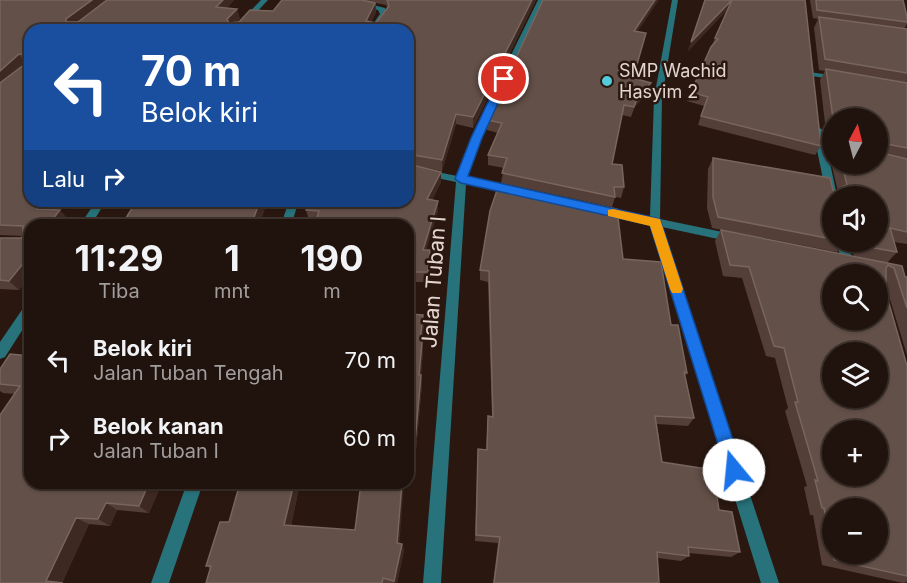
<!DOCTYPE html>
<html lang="id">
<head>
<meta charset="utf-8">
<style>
  body { margin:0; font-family:Inter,sans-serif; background:#281b15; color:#f1f3f6; height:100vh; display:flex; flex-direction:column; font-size:22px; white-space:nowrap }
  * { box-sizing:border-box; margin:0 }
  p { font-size:20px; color:#a29e9d }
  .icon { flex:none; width:33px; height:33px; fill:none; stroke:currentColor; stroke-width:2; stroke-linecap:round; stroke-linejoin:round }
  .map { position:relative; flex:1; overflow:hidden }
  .drawer { position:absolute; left:24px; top:219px; width:390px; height:270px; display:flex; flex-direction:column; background:#20120c; border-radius:18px; box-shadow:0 2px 4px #0004,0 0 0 2px #3d322d }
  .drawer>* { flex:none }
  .top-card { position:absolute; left:24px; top:24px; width:390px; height:183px; border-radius:18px; box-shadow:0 2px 4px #0004,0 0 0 2px #3d322d; background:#1a4fa0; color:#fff; overflow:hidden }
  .needle { width:39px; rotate:7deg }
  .fabs { position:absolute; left:822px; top:108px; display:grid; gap:12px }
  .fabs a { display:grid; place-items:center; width:66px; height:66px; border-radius:50%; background:#20120c; box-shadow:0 2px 4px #0004,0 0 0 2px #3d322d; font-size:30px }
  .pin { position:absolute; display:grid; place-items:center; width:51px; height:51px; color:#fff; margin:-26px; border:3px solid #fff; border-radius:50%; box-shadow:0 2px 6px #0007 }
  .me { position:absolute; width:66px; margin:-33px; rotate:343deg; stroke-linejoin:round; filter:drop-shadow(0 0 4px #0008) }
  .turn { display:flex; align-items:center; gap:21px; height:126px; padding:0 18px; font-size:27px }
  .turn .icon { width:78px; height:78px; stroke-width:2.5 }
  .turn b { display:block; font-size:42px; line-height:51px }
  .then { display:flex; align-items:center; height:57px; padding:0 18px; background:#0003; gap:12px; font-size:22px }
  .eta { display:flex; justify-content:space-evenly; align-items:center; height:102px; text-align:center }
  .eta b { font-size:36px; font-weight:700; line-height:42px }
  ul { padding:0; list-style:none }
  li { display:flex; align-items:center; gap:18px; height:78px; padding:0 18px }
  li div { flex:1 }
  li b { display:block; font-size:22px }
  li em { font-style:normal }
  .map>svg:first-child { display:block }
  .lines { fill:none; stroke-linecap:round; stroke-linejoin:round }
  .street { fill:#27727b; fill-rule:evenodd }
  .wall { fill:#543f38; fill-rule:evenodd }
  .shaded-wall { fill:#3d2921 }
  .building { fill:#635048; stroke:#77655e; stroke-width:1.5; fill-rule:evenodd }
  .route { fill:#1a73e8; stroke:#114b97; stroke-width:1.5 }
  .slow { fill:#f59e0b }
  .poi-dot { fill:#52cbda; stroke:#2a1810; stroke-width:2 }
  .labels { text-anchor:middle; stroke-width:5; stroke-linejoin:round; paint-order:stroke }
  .far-poi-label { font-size:18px; fill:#e3d6d1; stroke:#2a1810; text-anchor:start }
  .street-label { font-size:21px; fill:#e3d6d1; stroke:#2a1810 }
</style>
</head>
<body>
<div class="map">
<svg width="907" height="583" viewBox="0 0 907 583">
  <rect width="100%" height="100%" fill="#2a1810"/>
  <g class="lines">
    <!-- street -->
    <g class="street">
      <polygon points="261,0 268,0 240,30 232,30"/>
      <polygon points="538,0 544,0 481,137 466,178 513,188 518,191 513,194 466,184 441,583 423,583 456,182 408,172 408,166 457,176 471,137"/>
      <polygon points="672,0 678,0 662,98 660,219 732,234 738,238 732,242 662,227 779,583 761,583 650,225 603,215 598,211 603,207 650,217 654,98"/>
      <polygon points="361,2 385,8 388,14 377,30 369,30 380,14 378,10 359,5 359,3"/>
      <polygon points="809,72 837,76 841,78 837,80 812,76 808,74"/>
      <polygon points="818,127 823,130 837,196 832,196 832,203 827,199 813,130"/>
      <polygon points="96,201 106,201 91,225 80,225"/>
      <polygon points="289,201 299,201 291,225 281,225"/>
      <polygon points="836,242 847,242 853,261 851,264 843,264"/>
      <polygon points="30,303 30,318 5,357 0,359 0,342 26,304"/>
      <polygon points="187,483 203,483 169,583 151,583"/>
    </g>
  </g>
  <!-- wall -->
  <g class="wall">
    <path d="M0,0H234L227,8L240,18L237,22L273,11L282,0H536L473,128L456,124L442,171L408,164V30H30V201H58L52,210H60L68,220L30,225V276L19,290L0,289V238H21L23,236L0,235ZM376,3L386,5L387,8L376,23L371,22L376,12Z"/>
    <polygon points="705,0 805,0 821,146 815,155 698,125 704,106 687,101 728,9 688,51"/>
    <path d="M810,0H903L907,17V24L904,29H907V244L894,242L897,252L887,263L854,256L848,242H878L832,196V242H846L837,252L712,228L707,208L708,169L713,158L833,190L838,192L828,149L820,80L825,71L819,70L814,28L818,19L813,18ZM832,118L878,164H832Z"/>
    <polygon points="638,32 633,78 651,83 648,93 635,106 631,117 622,115 612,164 624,187 621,198 615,197 612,207 501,183 504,168 488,165 488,155 498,133 487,130 487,120"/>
    <polygon points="441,182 432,200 438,211 426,250 431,260 429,282 408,282 408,225 309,220 306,210"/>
    <polygon points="150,201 276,201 275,205 266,205 259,225 118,225 126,218 148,205"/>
    <polygon points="721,230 902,266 905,277 907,277 907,355 886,286 886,293 907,366 907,582 903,583 822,565 813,515 810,515 804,487 807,486 785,411 788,408 775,358 766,356 742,278 723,276 715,241"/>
    <polygon points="623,259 671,325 687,373 685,376 694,418 688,426 657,424 662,462 719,510 740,552 731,557 689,553 689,556 681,561 658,558 659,583 493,583 498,543 475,541 478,449 486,450 488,416 492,417 488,282 480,280 480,270"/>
    <polygon points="408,314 424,325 422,342 423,351 421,375 422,384 414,472 408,471"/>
    <polygon points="30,356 30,483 162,483 149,513 117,510 110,526 89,524 62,583 0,583 15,394 3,393 0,391 0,369"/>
    <polygon points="237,483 300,483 291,526 402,544 404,550 397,583 206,583 210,568 206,566 229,522 239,485"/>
  </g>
  <!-- shaded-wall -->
  <g class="shaded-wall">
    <polygon points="92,0 109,0 72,28 66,22 66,19"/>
    <polygon points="223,0 234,0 219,17 216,7"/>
    <polygon points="532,0 536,0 473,128 473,117"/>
    <polygon points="655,0 659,0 631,41 634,31"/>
    <polygon points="732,0 729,8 688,51 691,42"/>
    <polygon points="375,3 376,12 367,30 366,21"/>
    <polygon points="237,9 240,18 230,28 227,19"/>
    <polygon points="19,54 26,64 0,87 0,71"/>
    <polygon points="651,83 648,93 635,106 631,117 638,96"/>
    <polygon points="456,114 456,124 442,171 442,160"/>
    <polygon points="441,172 441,182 428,209 427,199"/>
    <polygon points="42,201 58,201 45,219 37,209"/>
    <polygon points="260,201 265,201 266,205 259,225 251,225"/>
    <polygon points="438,201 438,211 423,260 423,250"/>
    <polygon points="60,210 68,220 64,225 48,225"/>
    <polygon points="430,250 431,260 429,282 428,272"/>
    <polygon points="30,255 30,276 19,290 9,281"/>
    <polygon points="423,315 424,325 421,351 420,341"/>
    <polygon points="422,342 423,351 420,384 419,375"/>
    <polygon points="421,375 422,384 414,472 413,464"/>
    <polygon points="149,483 162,483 149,513 139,506"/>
    <polygon points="294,483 300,483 290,531 284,525"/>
    <polygon points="402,483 404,483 399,549 397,543"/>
    <polygon points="106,503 117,510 110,526 98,519"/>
    <polygon points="76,518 89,524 62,583 46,581"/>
    <polygon points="402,544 404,550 397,583 395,583 394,581"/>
  </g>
  <!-- building -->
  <g class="building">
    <polygon points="0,0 92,0 66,19 66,22 78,22 107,0 223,0 216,7 237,9 227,19 229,23 239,22 250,10 273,11 282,0 362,0 375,3 366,21 376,23 389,6 387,0 532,0 473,117 456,114 442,160 408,154 408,30 30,30 30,201 42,201 37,209 60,210 48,225 30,225 30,255 9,281 0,280 0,238 21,238 23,236 23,226 0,225 0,83 25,64 25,54 19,54 0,71"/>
    <polygon points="543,0 655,0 634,31 646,33 633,78 651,83 638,96 634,107 624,105 612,164 622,165 624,187 614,187 615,197 502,173 507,158 488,155 502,123 487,120"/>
    <polygon points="705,0 805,0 821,146 701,116 708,97 691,92 711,47 718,39 715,38 732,0 691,42"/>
    <polygon points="816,0 903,0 907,17 907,22 817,10"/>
    <polygon points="819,17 907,29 907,73 825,59"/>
    <polygon points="826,69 907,83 907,148 887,144 884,146 886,154 907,159 907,232 890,228 897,252 863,246 861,242 878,242 878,196 832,196 832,239 718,217 713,197 713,158 830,178 833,190 842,194 842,187 847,185 842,164 878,164 878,118 833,118"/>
    <polygon points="408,164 441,172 427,199 438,201 423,250 430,250 428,272 408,272 408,225 315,225 319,211 306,210 309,201 408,201"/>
    <polygon points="499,184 617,209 623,259 661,262 671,325 678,325 687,373 684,372 694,418 655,416 662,462 713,470 719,510 732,512 740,552 688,547 689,556 657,552 659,583 494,583 500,537 476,535 478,449 487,450 488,416 493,417 489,271 480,270 490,211"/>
    <polygon points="150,201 260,201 251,225 118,225 123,218 126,218 134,205 148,205"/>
    <path d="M721,230L902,266L905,277H907V308L894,268L888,265L886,268V293L907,366V576L834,560L833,554H878V508H832V552L824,508H822L815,480L818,481L795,402H798L784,348L774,346L749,267L730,265ZM832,274H878V320H832ZM832,352H878V398H832ZM832,430H878V476H832Z"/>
    <polygon points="408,314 423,315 420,341 422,342 419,375 421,375 413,464 408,464"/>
    <polygon points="10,354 30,356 30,483 149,483 139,506 106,503 98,519 76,518 46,581 63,583 0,583 0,415 20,386 0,384 0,369"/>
    <polygon points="240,483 294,483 284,525 355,530 361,483 402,483 397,543 402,544 394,581 383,578 382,583 206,583 211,566 206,566 220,522 229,522"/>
  </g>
  <!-- route -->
  <polygon class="route" points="504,76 509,79 482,138 468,176 660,219 743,470 740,476 734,479 728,476 726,470 650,225 461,183 455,179 471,138 499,79"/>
  <!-- slow -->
  <polygon class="slow" points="613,209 660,219 683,289 681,293 672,293 670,289 650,226 608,216 608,210"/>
  <!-- markers -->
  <circle class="poi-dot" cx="607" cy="81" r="6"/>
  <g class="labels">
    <!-- far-poi labels -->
    <g class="far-poi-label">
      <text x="619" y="77">SMP Wachid<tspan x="619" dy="21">Hasyim 2</tspan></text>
    </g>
    <!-- street labels -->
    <g class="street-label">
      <text transform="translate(434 282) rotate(-86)" y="7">Jalan Tuban I</text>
    </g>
  </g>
</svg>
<div class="fabs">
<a><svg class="needle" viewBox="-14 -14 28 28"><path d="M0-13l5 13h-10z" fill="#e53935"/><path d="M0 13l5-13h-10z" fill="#a29e9d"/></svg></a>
<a><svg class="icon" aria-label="sound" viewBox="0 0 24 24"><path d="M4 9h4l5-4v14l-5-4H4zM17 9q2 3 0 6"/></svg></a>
<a><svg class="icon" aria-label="search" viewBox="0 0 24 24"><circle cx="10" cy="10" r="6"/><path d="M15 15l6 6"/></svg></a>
<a><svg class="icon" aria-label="layers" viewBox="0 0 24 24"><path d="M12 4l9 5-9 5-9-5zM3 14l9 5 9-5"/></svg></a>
<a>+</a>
<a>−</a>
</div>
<div class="pin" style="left:504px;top:79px;background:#d93025"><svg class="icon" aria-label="arrive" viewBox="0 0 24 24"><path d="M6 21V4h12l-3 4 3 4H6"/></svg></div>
<svg class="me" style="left:734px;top:470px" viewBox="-20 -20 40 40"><circle r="19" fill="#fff"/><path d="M0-13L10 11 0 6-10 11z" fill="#1a73e8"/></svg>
<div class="top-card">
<div class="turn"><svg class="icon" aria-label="left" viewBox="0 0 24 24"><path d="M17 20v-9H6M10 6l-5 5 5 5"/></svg><div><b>70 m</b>Belok kiri</div></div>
<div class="then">Lalu<svg class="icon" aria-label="right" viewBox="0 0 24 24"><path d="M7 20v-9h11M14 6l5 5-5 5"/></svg></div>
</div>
<section class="drawer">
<div class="eta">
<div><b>11:29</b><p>Tiba</p></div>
<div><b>1</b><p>mnt</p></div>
<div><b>190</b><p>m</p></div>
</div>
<ul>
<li><svg class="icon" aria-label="left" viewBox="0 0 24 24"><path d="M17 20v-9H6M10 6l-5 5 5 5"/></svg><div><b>Belok kiri</b><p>Jalan Tuban Tengah</p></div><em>70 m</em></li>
<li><svg class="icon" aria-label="right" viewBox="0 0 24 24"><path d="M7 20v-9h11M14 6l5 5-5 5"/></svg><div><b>Belok kanan</b><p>Jalan Tuban I</p></div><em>60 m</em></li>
</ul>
</section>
</div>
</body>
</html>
